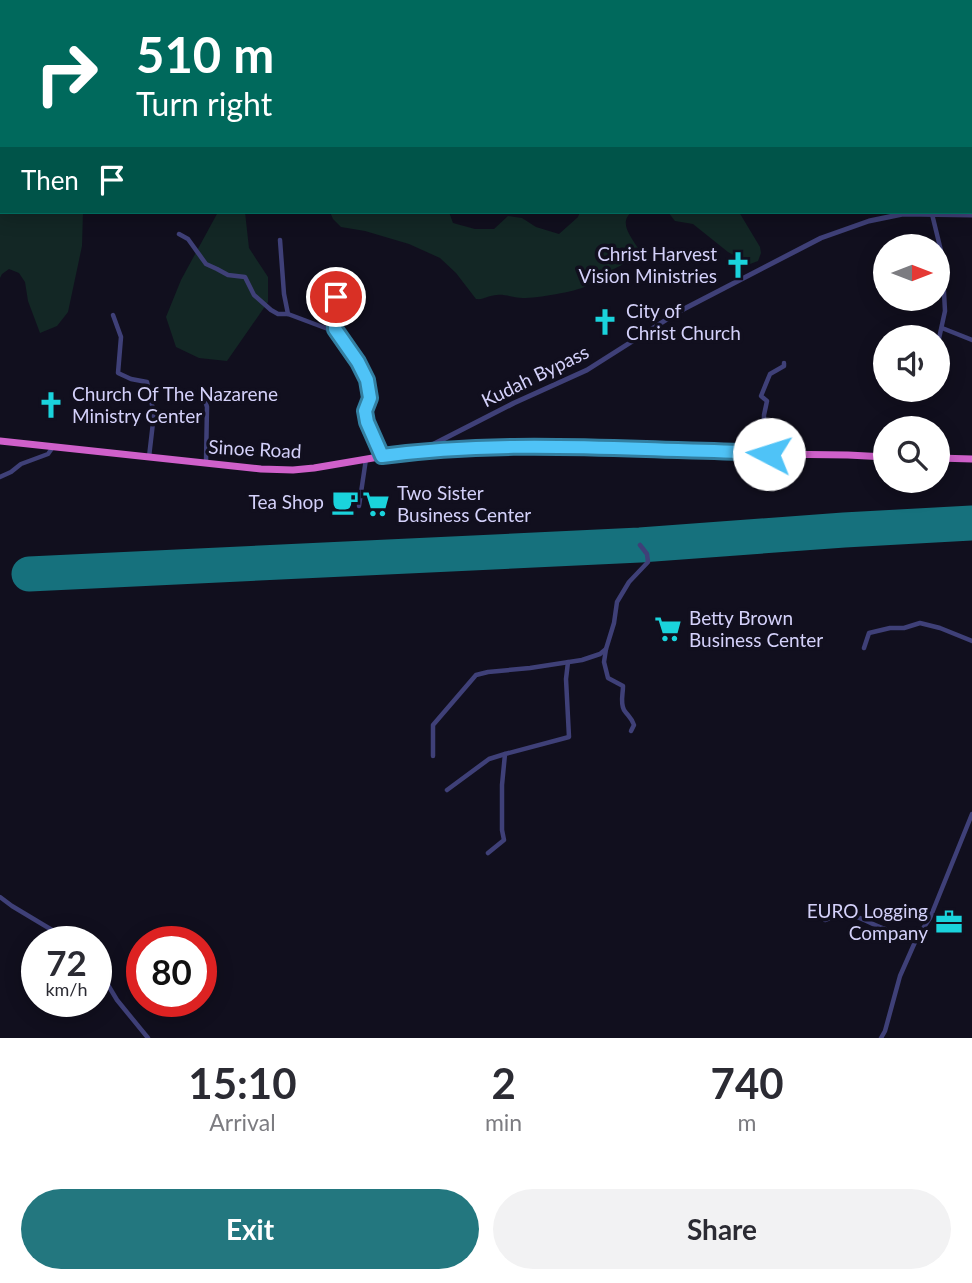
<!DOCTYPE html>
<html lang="en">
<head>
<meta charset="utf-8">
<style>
  body { margin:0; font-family:Lato,sans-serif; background:#f2f2f3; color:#2b2b33; height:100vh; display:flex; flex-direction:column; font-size:26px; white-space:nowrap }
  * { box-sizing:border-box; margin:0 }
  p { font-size:23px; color:#7c7c81 }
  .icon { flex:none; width:38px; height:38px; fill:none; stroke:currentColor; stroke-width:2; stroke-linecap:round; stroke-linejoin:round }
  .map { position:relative; height:1038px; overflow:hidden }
  .drawer { display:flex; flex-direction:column; background:#fff; flex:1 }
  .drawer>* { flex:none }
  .guide { position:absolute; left:0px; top:0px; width:973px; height:214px; box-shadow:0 4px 18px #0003; background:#00695c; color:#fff; overflow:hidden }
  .needle { width:46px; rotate:90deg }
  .buttons { position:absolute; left:873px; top:234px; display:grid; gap:14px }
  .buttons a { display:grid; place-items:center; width:77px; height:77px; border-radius:50%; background:#fff; box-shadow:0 4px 18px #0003; font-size:35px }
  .speed { position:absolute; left:21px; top:926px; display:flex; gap:14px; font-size:35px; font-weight:700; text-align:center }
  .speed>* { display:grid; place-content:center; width:91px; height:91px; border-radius:50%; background:#fff; box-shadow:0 4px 18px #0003; line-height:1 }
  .speed small { font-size:18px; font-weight:400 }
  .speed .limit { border:10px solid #d22; background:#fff; color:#111 }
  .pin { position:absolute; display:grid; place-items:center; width:60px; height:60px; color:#fff; margin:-30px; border:4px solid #fff; border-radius:50%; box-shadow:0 2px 7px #0007 }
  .me { position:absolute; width:77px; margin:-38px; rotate:275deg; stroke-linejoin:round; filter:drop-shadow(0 0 5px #0008) }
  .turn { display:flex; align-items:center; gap:24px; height:147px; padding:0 21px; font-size:32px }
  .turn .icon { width:91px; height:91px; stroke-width:2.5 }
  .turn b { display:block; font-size:49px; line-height:60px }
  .then { display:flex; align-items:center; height:66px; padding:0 21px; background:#0003; gap:14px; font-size:26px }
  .eta { display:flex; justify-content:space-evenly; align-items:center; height:119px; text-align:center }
  .eta b { font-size:42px; font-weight:700; line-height:49px }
  .action { display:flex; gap:14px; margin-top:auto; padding:14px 21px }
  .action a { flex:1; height:80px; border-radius:42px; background:#23777f; color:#fff; font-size:28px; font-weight:700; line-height:80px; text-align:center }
  .action a+a { background:#f2f2f3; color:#2b2b33 }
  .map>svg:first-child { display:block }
  .green { fill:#132725 }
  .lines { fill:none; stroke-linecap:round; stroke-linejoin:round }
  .runway { stroke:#16717d; stroke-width:35 }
  .minor { stroke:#3f4078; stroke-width:4.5 }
  .tertiary { stroke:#3f4078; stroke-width:5 }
  .trunk { stroke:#cf60ca; stroke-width:7 }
  .route-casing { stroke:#337fa1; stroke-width:18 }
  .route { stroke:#4fc3f7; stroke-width:12 }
  .labels { text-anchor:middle; stroke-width:7; stroke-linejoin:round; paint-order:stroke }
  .poi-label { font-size:19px; fill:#d4d1fa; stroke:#110f1e; text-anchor:start }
  .street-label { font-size:19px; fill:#d4d1fa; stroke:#110f1e }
</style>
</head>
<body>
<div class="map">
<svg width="972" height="1038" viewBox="0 0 972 1038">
  <rect width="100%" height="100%" fill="#110f1e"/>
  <!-- green -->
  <g class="green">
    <polygon points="0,0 192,0 193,2 2,2 2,212 83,212 82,246 68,312 57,326 40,333 28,301 25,282 19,273 9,269 2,274 0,278"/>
    <polygon points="218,212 245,212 249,248 268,277 268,302 227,361 199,358 176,347 166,317 181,280"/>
    <path d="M330,212H449L453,223L475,229H494L508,216L522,218L536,227L559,234L578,217L580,212H632C618,222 631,237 638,248C633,261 621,265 610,271C602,275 595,281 587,286C574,292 538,298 523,298C514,298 505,294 497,295C489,295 484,300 476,299L456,273L440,258L409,244L365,231L341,227L333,219Z"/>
    <polygon points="668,212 739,212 760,247 761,253 758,261 750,264 728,252 693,224 675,221"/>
  </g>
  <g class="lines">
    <!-- runway -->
    <polyline class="runway" points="29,574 640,545 844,530 972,523"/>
    <!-- minor -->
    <g class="minor">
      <polyline points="932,214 942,255 945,311 938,343"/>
      <polyline points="179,234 188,239 206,264 217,269 228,275 245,277 254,295 271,310 278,314 288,314 336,332 344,341 358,362 367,380 370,398 365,411 367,422 382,456"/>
      <polyline points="280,240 284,294 288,314"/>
      <polyline points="335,295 336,332"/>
      <polyline points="113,315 121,337 118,373 131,379 147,382 154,414 149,457"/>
      <polyline points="942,328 972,340"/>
      <polyline points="204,397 207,407 206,462"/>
      <polyline points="769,453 764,435 764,415 767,401 761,396 770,374 784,366 784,363"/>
      <polyline points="0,477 11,472 21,464 48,454 53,447"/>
      <polyline points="359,506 366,459"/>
      <polyline points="864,648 869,633 890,628 904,628 920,623 940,628 972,641"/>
      <path d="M606,649L604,662L608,678L623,686C623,695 620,702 624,710C628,716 632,718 634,725L631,731"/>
      <polyline points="433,756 433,725 476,675 488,672 530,668 582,660 600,654 606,649 614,623 617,602 629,582 648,562 647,554 640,545"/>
      <polyline points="447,790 489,759 505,754"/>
      <polyline points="488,853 504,840 502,830 502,785 505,754 569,737 566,679 568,662"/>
      <polyline points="0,897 12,906 72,942"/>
      <path d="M825,920C829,919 832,916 836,915C853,911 870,924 885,929C896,933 908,934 920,933L930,918L972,814"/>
      <polyline points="96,965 117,1000 148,1038"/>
      <polyline points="881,1038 885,1031 900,976 919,933"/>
    </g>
    <!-- tertiary -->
    <polyline class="tertiary" points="426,448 514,403 587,370 680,311 821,238 869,221 903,214 972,215"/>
    <!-- trunk -->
    <g class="trunk">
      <polyline points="0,441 261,469 293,470 314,468 420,450 504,446 695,450 770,454 848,455 886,457"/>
      <polyline points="938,458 972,459"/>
    </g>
  </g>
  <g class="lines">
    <defs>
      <path id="route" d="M336,297L335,329L358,362L367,380L370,398L365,411L367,422L382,456C470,444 557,446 646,449C687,451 728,450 769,454"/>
    </defs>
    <!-- route casing -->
    <use href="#route" class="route-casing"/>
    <!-- route -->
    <use href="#route" class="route"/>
  </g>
  <!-- icons -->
  <defs>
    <symbol id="church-bare" viewBox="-9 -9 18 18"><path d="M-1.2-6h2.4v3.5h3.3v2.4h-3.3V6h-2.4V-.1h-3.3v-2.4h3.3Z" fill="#1ad3dc" stroke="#110f1e" stroke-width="2.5" paint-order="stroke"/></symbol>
    <symbol id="cafe-bare" viewBox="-9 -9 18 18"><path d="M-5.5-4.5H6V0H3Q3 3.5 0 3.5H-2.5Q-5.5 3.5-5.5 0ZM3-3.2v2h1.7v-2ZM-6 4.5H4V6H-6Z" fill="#1ad3dc" stroke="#110f1e" stroke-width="2.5" paint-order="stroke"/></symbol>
    <symbol id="supermarket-bare" viewBox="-9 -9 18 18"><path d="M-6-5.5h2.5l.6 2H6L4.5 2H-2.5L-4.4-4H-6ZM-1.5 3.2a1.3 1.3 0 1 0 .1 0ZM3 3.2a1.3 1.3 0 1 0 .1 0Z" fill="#1ad3dc" stroke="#110f1e" stroke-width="2.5" paint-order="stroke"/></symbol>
    <symbol id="office-bare" viewBox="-9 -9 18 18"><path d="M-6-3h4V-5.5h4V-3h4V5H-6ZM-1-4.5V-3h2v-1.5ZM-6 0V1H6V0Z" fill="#1ad3dc" stroke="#110f1e" stroke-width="2.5" paint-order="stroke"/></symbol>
  </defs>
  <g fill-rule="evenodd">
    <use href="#church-bare" x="719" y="246" width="38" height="38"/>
    <use href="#church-bare" x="586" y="303" width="38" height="38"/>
    <use href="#church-bare" x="32" y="386" width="38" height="38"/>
    <use href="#cafe-bare" x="326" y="483" width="38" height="38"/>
    <use href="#supermarket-bare" x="357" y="485" width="38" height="38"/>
    <use href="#supermarket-bare" x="649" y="610" width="38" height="38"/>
    <use href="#office-bare" x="930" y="903" width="38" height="38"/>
  </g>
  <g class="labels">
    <!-- poi labels -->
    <g class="poi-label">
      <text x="717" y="261" text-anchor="end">Christ Harvest<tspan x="717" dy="22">Vision Ministries</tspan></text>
      <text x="626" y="318">City of<tspan x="626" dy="22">Christ Church</tspan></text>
      <text x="72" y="401">Church Of The Nazarene<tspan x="72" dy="22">Ministry Center</tspan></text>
      <text x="397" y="500">Two Sister<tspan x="397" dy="22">Business Center</tspan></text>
      <text x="324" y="509" text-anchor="end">Tea Shop</text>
      <text x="689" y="625">Betty Brown<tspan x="689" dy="22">Business Center</tspan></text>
      <text x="928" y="918" text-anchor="end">EURO Logging<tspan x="928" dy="22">Company</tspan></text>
    </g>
    <!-- street labels -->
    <g class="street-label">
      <text transform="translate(535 376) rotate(-26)" y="7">Kudah Bypass</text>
      <text transform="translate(255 449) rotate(3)" y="7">Sinoe Road</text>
    </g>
  </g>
</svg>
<div class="buttons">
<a><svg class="needle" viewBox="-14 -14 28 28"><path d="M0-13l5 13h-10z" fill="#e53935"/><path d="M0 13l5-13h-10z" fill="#7c7c81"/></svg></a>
<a><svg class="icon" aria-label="sound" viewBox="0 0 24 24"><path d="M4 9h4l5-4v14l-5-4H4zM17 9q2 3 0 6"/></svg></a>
<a><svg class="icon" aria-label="search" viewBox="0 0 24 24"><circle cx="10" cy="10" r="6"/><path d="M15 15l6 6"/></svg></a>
</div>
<div class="speed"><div>72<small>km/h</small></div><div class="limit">80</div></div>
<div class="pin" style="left:336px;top:297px;background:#d93025"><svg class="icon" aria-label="arrive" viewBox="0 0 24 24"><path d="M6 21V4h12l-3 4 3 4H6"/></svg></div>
<svg class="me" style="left:769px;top:454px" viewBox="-20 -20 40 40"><circle r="19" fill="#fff"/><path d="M0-13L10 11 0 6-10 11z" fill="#4fc3f7"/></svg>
<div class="guide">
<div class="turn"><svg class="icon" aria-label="right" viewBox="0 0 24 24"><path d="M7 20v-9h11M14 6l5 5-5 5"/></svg><div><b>510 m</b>Turn right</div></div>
<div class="then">Then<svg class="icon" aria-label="arrive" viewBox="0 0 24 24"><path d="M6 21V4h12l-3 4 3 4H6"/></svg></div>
</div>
</div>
<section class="drawer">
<div class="eta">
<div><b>15:10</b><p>Arrival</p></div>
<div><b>2</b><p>min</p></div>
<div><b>740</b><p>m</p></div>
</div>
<div class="action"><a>Exit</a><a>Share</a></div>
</section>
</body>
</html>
